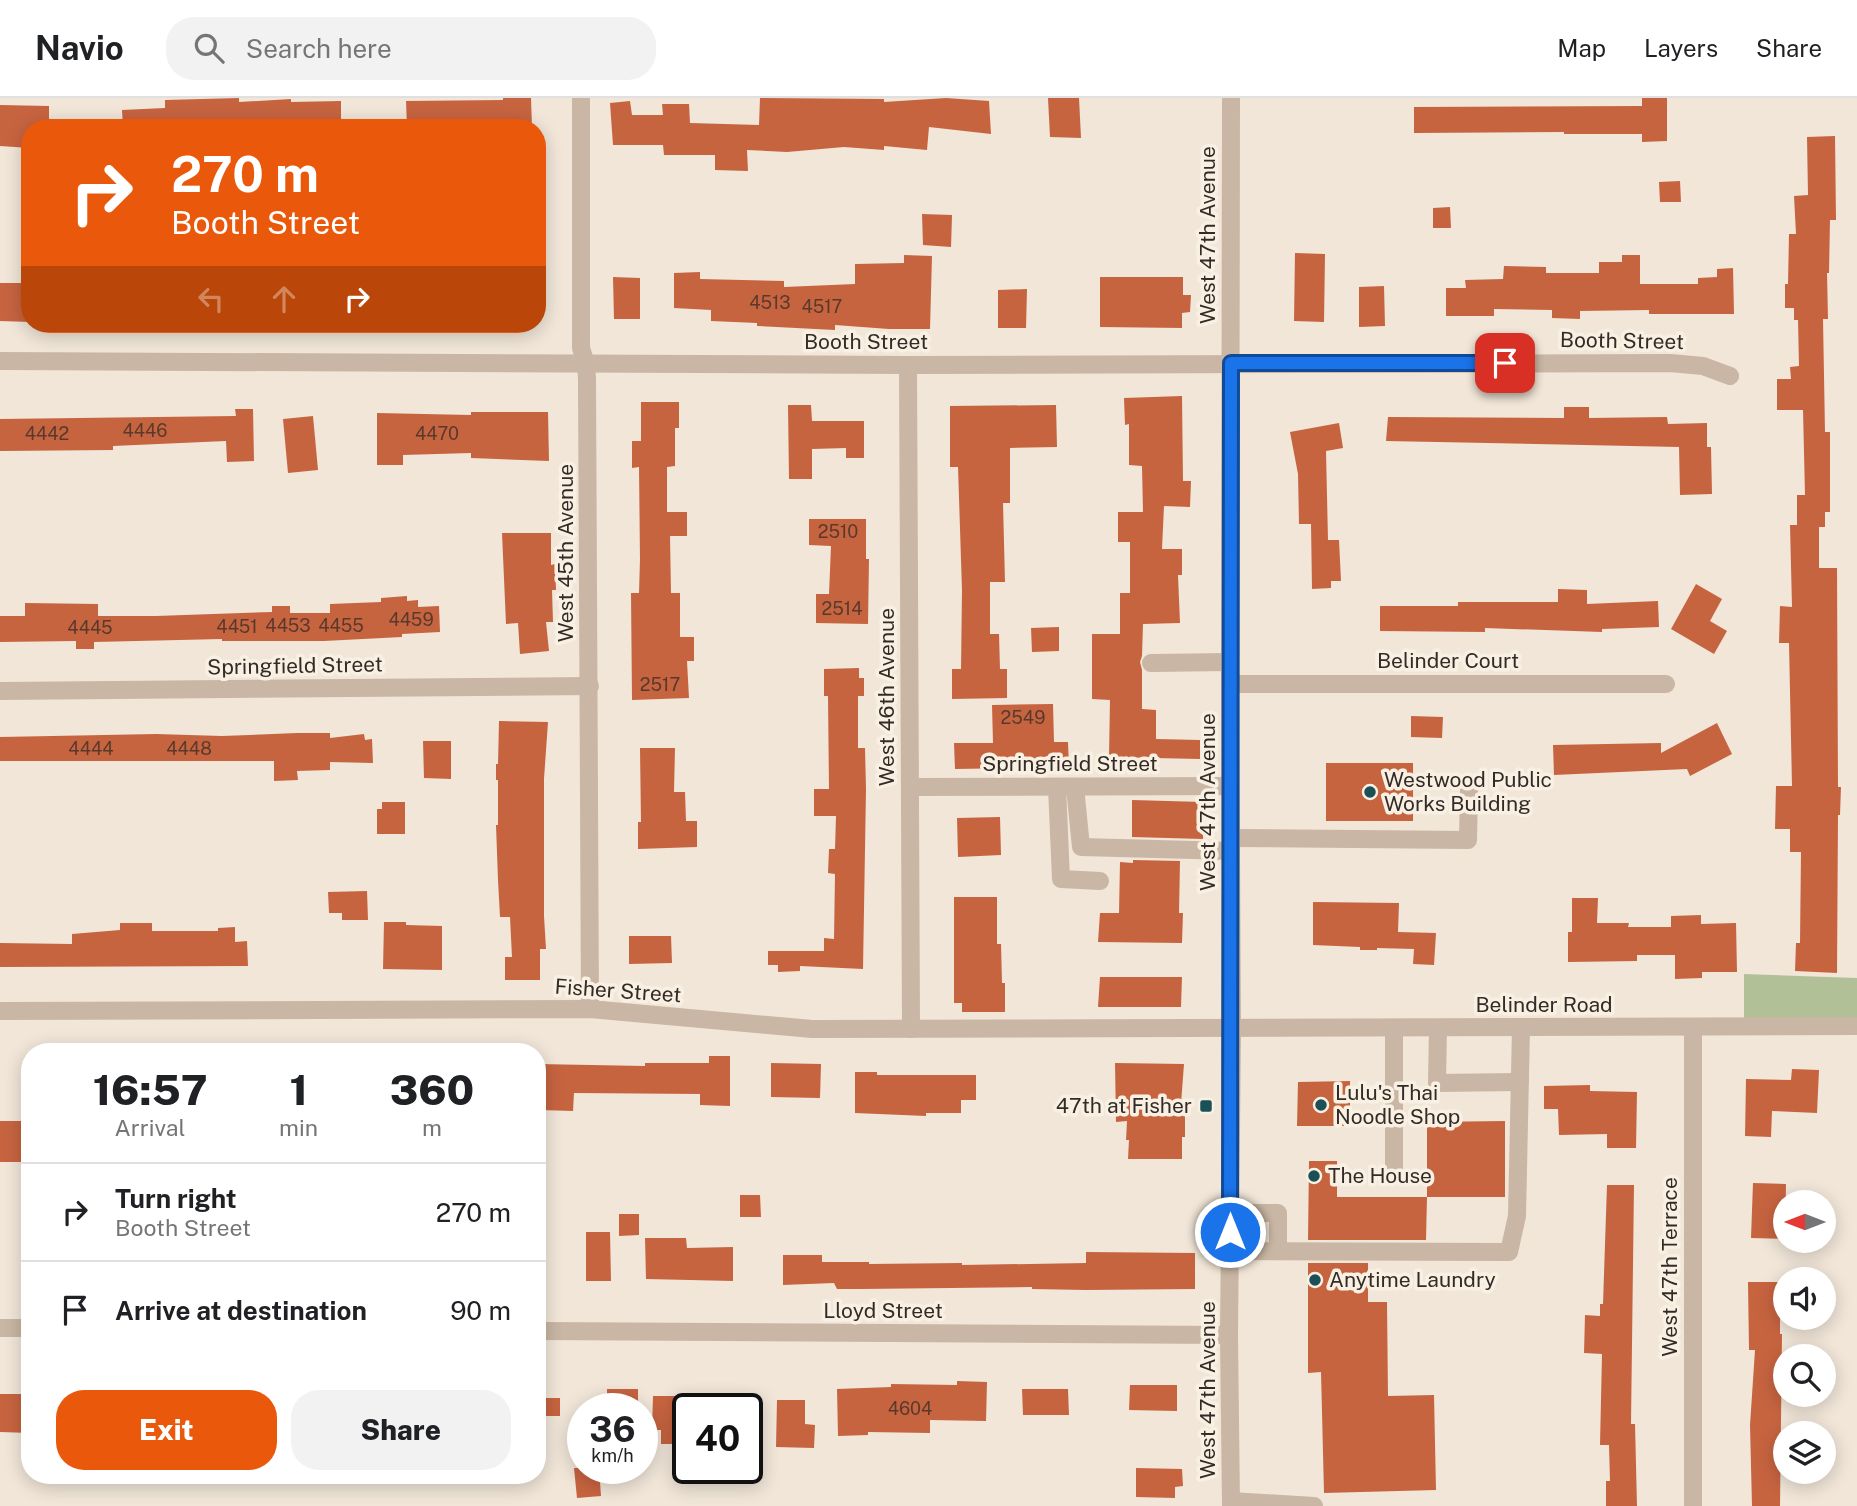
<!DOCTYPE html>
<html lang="en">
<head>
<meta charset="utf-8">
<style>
  body { margin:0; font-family:"Public Sans",sans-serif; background:#f2f2f2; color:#202124; height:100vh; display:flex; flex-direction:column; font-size:26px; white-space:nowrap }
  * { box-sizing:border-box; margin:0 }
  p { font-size:23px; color:#757577 }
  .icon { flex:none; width:38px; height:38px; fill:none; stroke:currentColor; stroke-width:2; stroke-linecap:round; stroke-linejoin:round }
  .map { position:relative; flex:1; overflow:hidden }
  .details { position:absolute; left:21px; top:945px; width:525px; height:441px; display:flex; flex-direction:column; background:#fff; border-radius:28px; box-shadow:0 4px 18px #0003 }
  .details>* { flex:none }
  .hud { position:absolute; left:21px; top:21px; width:525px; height:214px; border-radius:28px; box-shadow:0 4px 18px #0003; background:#ea580c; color:#fff; overflow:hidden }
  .needle { width:46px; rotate:270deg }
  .fabs { position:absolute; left:1773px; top:1092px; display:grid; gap:14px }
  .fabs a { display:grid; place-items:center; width:63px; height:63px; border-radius:50%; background:#fff; box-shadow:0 4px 18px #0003; font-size:35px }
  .speed { position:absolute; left:567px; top:1295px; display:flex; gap:14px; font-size:35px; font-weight:700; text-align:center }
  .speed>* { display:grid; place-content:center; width:91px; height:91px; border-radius:50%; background:#fff; box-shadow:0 4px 18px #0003; line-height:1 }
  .speed small { font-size:18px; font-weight:400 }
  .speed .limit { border:4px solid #111; border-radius:10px; background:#fff; color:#111 }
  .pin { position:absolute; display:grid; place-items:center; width:60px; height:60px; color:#fff; margin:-30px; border-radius:14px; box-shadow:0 4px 10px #0006 }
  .me { position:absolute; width:77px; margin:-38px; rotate:0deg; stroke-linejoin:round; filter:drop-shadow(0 0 5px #0008) }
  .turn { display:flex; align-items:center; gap:24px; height:147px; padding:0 35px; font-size:32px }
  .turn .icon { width:91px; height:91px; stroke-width:2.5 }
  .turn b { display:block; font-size:49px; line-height:60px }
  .lanes { display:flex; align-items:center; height:66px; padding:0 35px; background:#0003; justify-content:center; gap:35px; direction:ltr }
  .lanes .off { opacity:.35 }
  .eta { display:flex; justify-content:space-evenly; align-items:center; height:119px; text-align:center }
  .eta b { font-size:42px; font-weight:800; line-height:49px }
  .primary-button { display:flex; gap:14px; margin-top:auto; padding:14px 35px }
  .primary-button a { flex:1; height:80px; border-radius:28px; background:#ea580c; color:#fff; font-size:28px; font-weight:800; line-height:80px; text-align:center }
  .primary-button a+a { background:#f2f2f2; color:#202124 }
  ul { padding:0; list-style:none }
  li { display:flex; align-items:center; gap:21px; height:98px; padding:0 35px; border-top:2px solid #e0e0e0 }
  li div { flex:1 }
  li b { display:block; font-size:26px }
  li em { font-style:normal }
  header { display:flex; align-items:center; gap:42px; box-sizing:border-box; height:98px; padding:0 35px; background:#fff; border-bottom:2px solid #e0e0e0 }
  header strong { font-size:33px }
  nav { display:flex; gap:38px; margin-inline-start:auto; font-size:24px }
  .search { width:490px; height:63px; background:#f2f2f2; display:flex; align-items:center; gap:18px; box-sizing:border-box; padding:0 24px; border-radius:28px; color:#757577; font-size:26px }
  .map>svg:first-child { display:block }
  .green { fill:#b2c098 }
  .building { fill:#c76440 }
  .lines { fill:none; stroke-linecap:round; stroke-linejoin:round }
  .minor { stroke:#c9b6a4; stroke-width:18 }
  .route-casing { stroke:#114b97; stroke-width:18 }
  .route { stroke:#1a73e8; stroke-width:12 }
  .poi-dot { fill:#1b5156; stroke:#f9f0e4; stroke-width:2.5 }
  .labels { text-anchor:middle; stroke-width:7; stroke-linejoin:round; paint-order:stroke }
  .number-label { font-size:18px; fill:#59392c }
  .street-label { font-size:21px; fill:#342b26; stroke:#f9f0e4 }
  .poi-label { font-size:21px; fill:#342b26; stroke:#f9f0e4; text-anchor:start }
</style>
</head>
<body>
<header>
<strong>Navio</strong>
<div class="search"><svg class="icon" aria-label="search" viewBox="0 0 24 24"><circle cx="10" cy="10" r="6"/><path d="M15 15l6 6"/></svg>Search here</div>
<nav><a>Map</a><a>Layers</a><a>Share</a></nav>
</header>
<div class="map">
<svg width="1857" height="1408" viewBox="0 0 1857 1408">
  <rect width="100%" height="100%" fill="#f1e6d8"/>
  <!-- green -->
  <polygon class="green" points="1744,876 1857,880 1857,922 1744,922"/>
  <!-- building -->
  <g class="building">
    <polygon points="239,0 239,4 291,1 291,4 341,3 341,30 123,30 122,12 165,10 165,2"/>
    <polygon points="503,0 531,0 532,30 407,30 406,3 503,2"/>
    <polygon points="760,0 884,1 884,4 946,0 989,3 991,36 929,29 927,52 884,48 884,52 844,49 787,54 747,52 748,73 715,72 715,57 664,57 663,47 613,47 610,5 630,3 632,17 663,17 662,6 689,6 690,25 759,27"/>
    <polygon points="1048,0 1079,0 1081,40 1050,39"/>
    <polygon points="1642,0 1667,0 1667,43 1642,44 1642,36 1564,36 1564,34 1414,35 1414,9 1642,8"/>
    <polygon points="0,7 49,8 49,30 30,30 30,50 0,48"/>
    <polygon points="1835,38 1836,122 1830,122 1829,175 1827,175 1828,221 1823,221 1825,334 1830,334 1830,414 1825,414 1825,429 1819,429 1819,470 1837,470 1838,689 1841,689 1840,717 1838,717 1837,875 1795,873 1796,845 1800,845 1801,754 1790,754 1790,731 1775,731 1776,688 1792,688 1789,545 1779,545 1780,508 1792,509 1790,427 1797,427 1797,397 1805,397 1803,312 1777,312 1777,281 1791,281 1790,269 1799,268 1798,222 1794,222 1794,210 1785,210 1785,186 1788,186 1789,136 1796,136 1794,98 1808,97 1807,39"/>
    <polygon points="1680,83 1681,104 1660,104 1659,84"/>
    <polygon points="1450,109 1451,130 1433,130 1433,110"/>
    <polygon points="922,116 952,117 951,149 923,147"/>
    <polygon points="1295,155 1325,156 1324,224 1294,223"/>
    <polygon points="904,157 932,158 930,231 889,231 835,227 835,232 757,228 757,225 711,223 711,212 674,210 674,175 700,174 700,181 784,183 784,189 855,186 855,166 904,165"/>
    <polygon points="1622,157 1640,157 1640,186 1698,186 1698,180 1717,179 1717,171 1733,170 1734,216 1649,216 1649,212 1580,213 1580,221 1552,220 1552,212 1494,211 1494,218 1446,218 1446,190 1466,190 1465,182 1503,181 1504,168 1546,169 1546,175 1599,175 1599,164 1622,164"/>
    <polygon points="613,179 640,180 640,221 614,221"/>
    <polygon points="1100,179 1183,179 1183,197 1191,197 1190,214 1182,215 1182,230 1100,229"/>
    <polygon points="0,185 30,185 30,224 0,223"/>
    <polygon points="1384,188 1385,228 1359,229 1359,189"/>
    <polygon points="1027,191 1026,230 998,230 998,192"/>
    <polygon points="1182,298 1183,383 1191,383 1190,409 1164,408 1162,451 1182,451 1182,477 1178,477 1180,525 1143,526 1142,558 1140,564 1142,572 1142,611 1156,612 1156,641 1200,642 1200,661 1109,659 1110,602 1092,601 1092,536 1120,536 1120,495 1130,495 1130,444 1118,444 1118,414 1143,414 1142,368 1129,367 1129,326 1125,327 1124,300"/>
    <polygon points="641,304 679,304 679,330 675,330 675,368 667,369 667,414 687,414 687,438 670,438 671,495 680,495 680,539 694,539 694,563 687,563 689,600 632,602 631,495 639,495 640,461 639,369 632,370 632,343 641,343"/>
    <polygon points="788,307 811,307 812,323 864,323 864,360 846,360 846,350 812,351 812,381 789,381"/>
    <polygon points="1056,307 1057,349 1010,350 1010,405 1003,405 1005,484 990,484 990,536 999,536 1000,571 1007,571 1007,600 952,601 952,571 961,571 962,492 958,369 950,369 950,308"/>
    <polygon points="1564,309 1589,309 1589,320 1667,319 1668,326 1707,325 1707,349 1711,349 1712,396 1680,397 1679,349 1386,343 1388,319 1564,320"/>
    <polygon points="235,311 253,311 254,363 227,364 226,343 113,348 113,352 0,353 0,321 236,318"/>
    <polygon points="471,314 548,314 549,363 471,360 471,355 403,357 403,367 377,367 377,315 471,317"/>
    <polygon points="313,318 318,372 288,375 283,321"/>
    <polygon points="1339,325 1343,350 1326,353 1328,442 1339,442 1341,483 1331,483 1331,490 1312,491 1311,426 1299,426 1298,376 1290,334"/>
    <polygon points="809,421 866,421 866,461 869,461 868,526 816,525 816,496 829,496 831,448 809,447"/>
    <polygon points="502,435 551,435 551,467 555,466 556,492 552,492 553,524 546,524 549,553 520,556 518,525 506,526"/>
    <polygon points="1696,486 1722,501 1710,523 1727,533 1714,556 1671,531"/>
    <polygon points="1558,491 1587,492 1587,506 1658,503 1659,529 1602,531 1602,534 1485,530 1485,534 1380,533 1380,508 1458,508 1458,504 1558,504"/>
    <polygon points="407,498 407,503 418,502 418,509 439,508 440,534 402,536 402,539 324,543 222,543 222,541 94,544 94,551 76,551 76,543 0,544 0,518 25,518 25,505 98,506 98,518 156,518 272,514 272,508 290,508 290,515 330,515 330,506 381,504 381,500"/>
    <polygon points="1059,529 1059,553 1032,554 1031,530"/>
    <polygon points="859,570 859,580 864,580 864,598 858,598 858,650 865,650 866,691 863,871 800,868 800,873 778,874 778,867 768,867 768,853 824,853 824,840 834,841 835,776 828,775 829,751 835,751 836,718 814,718 814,691 829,691 828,598 824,598 824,571"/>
    <polygon points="1053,606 1054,644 1068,644 1069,669 955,671 954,645 993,645 992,607"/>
    <polygon points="1411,618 1443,619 1442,640 1411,639"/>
    <polygon points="499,623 548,624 544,681 544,818 546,851 540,851 540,882 505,882 505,859 512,859 510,819 500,819 498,782 496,727 498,727 498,682 496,682 496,666 498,666"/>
    <polygon points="1717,625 1732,656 1690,678 1687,671 1554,677 1553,647 1661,645 1661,655"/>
    <polygon points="297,635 330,635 330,640 364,636 365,642 372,641 373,665 330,664 330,672 297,673 298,682 274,683 274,663 0,663 0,639 156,636 222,638"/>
    <polygon points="423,643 451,643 451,681 424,680"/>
    <polygon points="640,650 675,650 674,694 685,694 686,723 697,723 697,749 638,751 638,724 641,724"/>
    <rect x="1326" y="665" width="87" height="58"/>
    <polygon points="1132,702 1203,704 1203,741 1132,739"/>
    <polygon points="382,704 405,704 405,736 377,736 377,711 382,711"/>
    <polygon points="1000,719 1001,757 958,759 957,720"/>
    <polygon points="1133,762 1180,763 1179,815 1183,815 1182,845 1098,844 1100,815 1119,815 1120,764 1133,765"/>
    <polygon points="367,793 368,822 342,822 342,815 329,815 328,794"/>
    <polygon points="954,799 997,799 997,846 1001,846 1002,885 1005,885 1005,914 962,914 962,905 954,905"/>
    <polygon points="1572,800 1598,800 1597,825 1629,825 1628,829 1671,829 1671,818 1701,817 1701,826 1736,825 1737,874 1702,874 1702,880 1675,881 1675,857 1637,857 1637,863 1568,864 1568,834 1572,834"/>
    <polygon points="1313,804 1399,805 1398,834 1436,835 1434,867 1413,866 1414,851 1377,850 1377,852 1360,852 1360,849 1313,847"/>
    <polygon points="384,824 406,824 406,827 442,828 442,872 383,871"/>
    <polygon points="120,825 152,825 152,833 218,833 218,830 235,829 235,844 247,843 248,868 0,869 0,845 72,846 72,836 120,832"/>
    <polygon points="629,838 671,838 672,865 629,866"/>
    <polygon points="1100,879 1182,879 1181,909 1098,909"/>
    <polygon points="709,958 730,958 730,1008 700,1007 700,996 574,995 573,1013 539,1012 539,1006 537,1005 537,966 645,968 645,965 709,965"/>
    <polygon points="771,965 821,966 820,1000 771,999"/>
    <polygon points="1115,965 1184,966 1181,1006 1185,1006 1185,1039 1182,1039 1182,1061 1128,1061 1129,1042 1126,1042 1127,1023 1116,1024"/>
    <polygon points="1792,971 1819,972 1817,1015 1772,1013 1771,1039 1745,1038 1746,981 1791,982"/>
    <polygon points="855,974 877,974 877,977 976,977 976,1002 961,1002 961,1015 926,1015 926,1018 855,1015"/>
    <polygon points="1350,983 1350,1028 1297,1028 1298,984"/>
    <polygon points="1590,987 1590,993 1637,994 1636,1050 1607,1050 1607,1036 1559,1037 1558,1011 1544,1011 1544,988"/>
    <rect x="0" y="1023" width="30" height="41"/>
    <polygon points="1505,1023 1505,1099 1427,1099 1427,1024"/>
    <polygon points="1309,1063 1337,1063 1337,1099 1427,1099 1426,1142 1308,1142"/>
    <polygon points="1753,1085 1786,1086 1785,1141 1751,1140"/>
    <polygon points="1607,1087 1634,1087 1631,1326 1635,1326 1637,1408 1606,1408 1606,1383 1610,1383 1609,1347 1600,1347 1602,1256 1584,1255 1585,1217 1600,1218 1600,1206 1603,1206"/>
    <polygon points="740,1097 760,1097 761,1119 740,1119"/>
    <polygon points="619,1116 639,1116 639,1137 619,1138"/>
    <polygon points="586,1134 610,1134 611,1183 586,1183"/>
    <polygon points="645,1140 686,1140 687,1150 733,1149 733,1183 646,1181"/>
    <polygon points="1086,1154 1195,1155 1195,1191 1086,1192 1032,1191 1032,1189 861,1191 837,1191 834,1185 783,1187 783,1157 822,1157 822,1164 869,1164 869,1166 962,1165 962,1167 1086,1165"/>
    <polygon points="1308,1165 1368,1165 1368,1204 1387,1204 1388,1298 1434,1297 1436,1392 1324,1395 1321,1274 1308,1275"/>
    <polygon points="1748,1184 1785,1184 1785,1203 1780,1203 1780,1236 1782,1236 1780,1408 1752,1408 1750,1327 1755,1252 1749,1252"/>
    <polygon points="957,1283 987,1284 986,1323 930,1322 930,1335 868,1334 868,1337 838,1338 837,1291 891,1289 891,1286 957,1287"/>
    <polygon points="1130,1287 1177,1287 1177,1313 1129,1312"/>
    <rect x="607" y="1291" width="31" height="20"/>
    <polygon points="1022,1291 1068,1291 1069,1317 1023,1317"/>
    <polygon points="0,1296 30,1296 30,1335 0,1334"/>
    <polygon points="653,1298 688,1298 688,1346 661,1346 661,1332 652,1332"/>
    <rect x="537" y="1300" width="23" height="18"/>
    <polygon points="777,1302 805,1302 805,1326 815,1327 814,1350 776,1349"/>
    <polygon points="574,1370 599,1370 601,1398 577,1400"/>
    <polygon points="1136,1370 1182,1371 1183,1388 1175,1389 1175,1400 1136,1399"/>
  </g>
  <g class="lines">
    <!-- minor -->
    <g class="minor">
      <polyline points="581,0 581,250 586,266 587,281 590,911"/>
      <polyline points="1231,0 1230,586 1232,931 1229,1237 1231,1408"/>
      <polyline points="0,263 908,267 1670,265 1703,268 1730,278"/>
      <polyline points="908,267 911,931"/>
      <polyline points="1151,565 1230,564"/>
      <polyline points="1230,586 1666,586"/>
      <polyline points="0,593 590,588"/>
      <polyline points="910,689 1230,688"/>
      <polyline points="1057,689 1061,781 1100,783"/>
      <polyline points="1075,689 1081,749 1231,753"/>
      <polyline points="1231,740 1468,742 1469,692"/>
      <polyline points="0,913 590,911 812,931 1857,928"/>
      <polyline points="1394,930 1394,1077"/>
      <polyline points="1438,930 1437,985 1520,984"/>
      <polyline points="1693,930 1693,1408"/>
      <polyline points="1230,1115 1278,1115 1278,1153"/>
      <polyline points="1230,1153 1509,1154 1517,1118 1521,930"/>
      <polyline points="0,1230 30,1230"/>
      <polyline points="537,1233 1229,1237"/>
      <polyline points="1231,1403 1314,1408"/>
    </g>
  </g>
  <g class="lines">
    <defs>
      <polyline id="route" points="1230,1134 1231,265 1505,265"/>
    </defs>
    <!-- route casing -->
    <use href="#route" class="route-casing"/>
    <!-- route -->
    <use href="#route" class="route"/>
  </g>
  <!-- markers -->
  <g class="poi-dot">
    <circle cx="1370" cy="694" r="7"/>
    <circle cx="1321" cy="1007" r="7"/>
    <rect x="1199" y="1001" width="14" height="14" rx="3.5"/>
    <circle cx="1314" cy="1078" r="7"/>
    <circle cx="1315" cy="1182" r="7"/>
  </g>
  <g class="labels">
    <!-- number labels -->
    <g class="number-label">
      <text x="770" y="211">4513</text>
      <text x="822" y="215">4517</text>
      <text x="145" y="339">4446</text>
      <text x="47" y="342">4442</text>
      <text x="437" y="342">4470</text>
      <text x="838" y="440">2510</text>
      <text x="842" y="517">2514</text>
      <text x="411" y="528">4459</text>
      <text x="288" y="534">4453</text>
      <text x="341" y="534">4455</text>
      <text x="237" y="535">4451</text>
      <text x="90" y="536">4445</text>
      <text x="660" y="593">2517</text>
      <text x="1023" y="626">2549</text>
      <text x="91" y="657">4444</text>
      <text x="189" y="657">4448</text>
      <text x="910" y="1317">4604</text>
    </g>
    <!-- street labels -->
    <g class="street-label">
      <text transform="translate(1208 137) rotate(-90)" y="7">West 47th Avenue</text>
      <text transform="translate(1622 243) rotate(1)" y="7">Booth Street</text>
      <text x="866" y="251">Booth Street</text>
      <text transform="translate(566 455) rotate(-90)" y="7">West 45th Avenue</text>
      <text x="1448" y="570">Belinder Court</text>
      <text transform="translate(295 568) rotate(-1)" y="7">Springfield Street</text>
      <text transform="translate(887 599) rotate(-90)" y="7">West 46th Avenue</text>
      <text x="1070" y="673">Springfield Street</text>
      <text transform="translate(1208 704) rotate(-90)" y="7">West 47th Avenue</text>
      <text transform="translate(618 893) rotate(4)" y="7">Fisher Street</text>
      <text x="1544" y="914">Belinder Road</text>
      <text transform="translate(1670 1169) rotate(-90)" y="7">West 47th Terrace</text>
      <text x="883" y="1220">Lloyd Street</text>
      <text transform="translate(1208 1292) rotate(-90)" y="7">West 47th Avenue</text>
    </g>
    <!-- poi labels -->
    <g class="poi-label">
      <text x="1384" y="689">Westwood Public<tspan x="1384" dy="24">Works Building</tspan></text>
      <text x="1335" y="1002">Lulu's Thai<tspan x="1335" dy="24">Noodle Shop</tspan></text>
      <text x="1192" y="1015" text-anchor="end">47th at Fisher</text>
      <text x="1328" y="1085">The House</text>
      <text x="1329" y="1189">Anytime Laundry</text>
    </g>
  </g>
</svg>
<div class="fabs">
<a><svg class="needle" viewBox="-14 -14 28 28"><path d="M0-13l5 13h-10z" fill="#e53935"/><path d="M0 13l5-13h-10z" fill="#757577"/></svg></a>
<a><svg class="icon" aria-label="sound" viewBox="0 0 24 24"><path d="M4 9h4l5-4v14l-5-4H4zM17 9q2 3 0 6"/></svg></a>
<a><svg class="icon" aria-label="search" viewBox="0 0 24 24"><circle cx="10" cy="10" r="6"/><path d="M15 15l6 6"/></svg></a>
<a><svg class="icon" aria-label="layers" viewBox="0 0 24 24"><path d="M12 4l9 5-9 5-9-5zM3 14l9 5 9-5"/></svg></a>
</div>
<div class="speed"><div>36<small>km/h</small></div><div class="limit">40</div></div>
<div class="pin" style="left:1505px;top:265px;background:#d93025"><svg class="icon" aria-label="arrive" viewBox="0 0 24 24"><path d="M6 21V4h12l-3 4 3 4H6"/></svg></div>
<svg class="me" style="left:1230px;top:1134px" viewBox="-20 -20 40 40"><circle r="17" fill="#1a73e8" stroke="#fff" stroke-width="3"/><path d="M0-11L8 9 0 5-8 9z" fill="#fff"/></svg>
<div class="hud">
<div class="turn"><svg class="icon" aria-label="right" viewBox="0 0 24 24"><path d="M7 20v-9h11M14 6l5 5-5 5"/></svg><div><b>270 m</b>Booth Street</div></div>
<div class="lanes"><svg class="icon off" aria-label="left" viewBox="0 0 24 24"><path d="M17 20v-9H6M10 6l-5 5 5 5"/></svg><svg class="icon off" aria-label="ahead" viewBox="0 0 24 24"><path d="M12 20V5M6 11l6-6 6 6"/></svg><svg class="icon" aria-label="right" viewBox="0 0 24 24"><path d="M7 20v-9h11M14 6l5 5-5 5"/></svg></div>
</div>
<section class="details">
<div class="eta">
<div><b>16:57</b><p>Arrival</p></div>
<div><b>1</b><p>min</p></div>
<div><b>360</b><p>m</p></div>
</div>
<ul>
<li><svg class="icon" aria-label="right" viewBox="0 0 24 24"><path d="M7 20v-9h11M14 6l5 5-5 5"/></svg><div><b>Turn right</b><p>Booth Street</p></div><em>270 m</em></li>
<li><svg class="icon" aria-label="arrive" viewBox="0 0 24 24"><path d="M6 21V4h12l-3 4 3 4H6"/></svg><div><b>Arrive at destination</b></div><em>90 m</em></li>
</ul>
<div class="primary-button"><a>Exit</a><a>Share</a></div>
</section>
</div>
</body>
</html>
